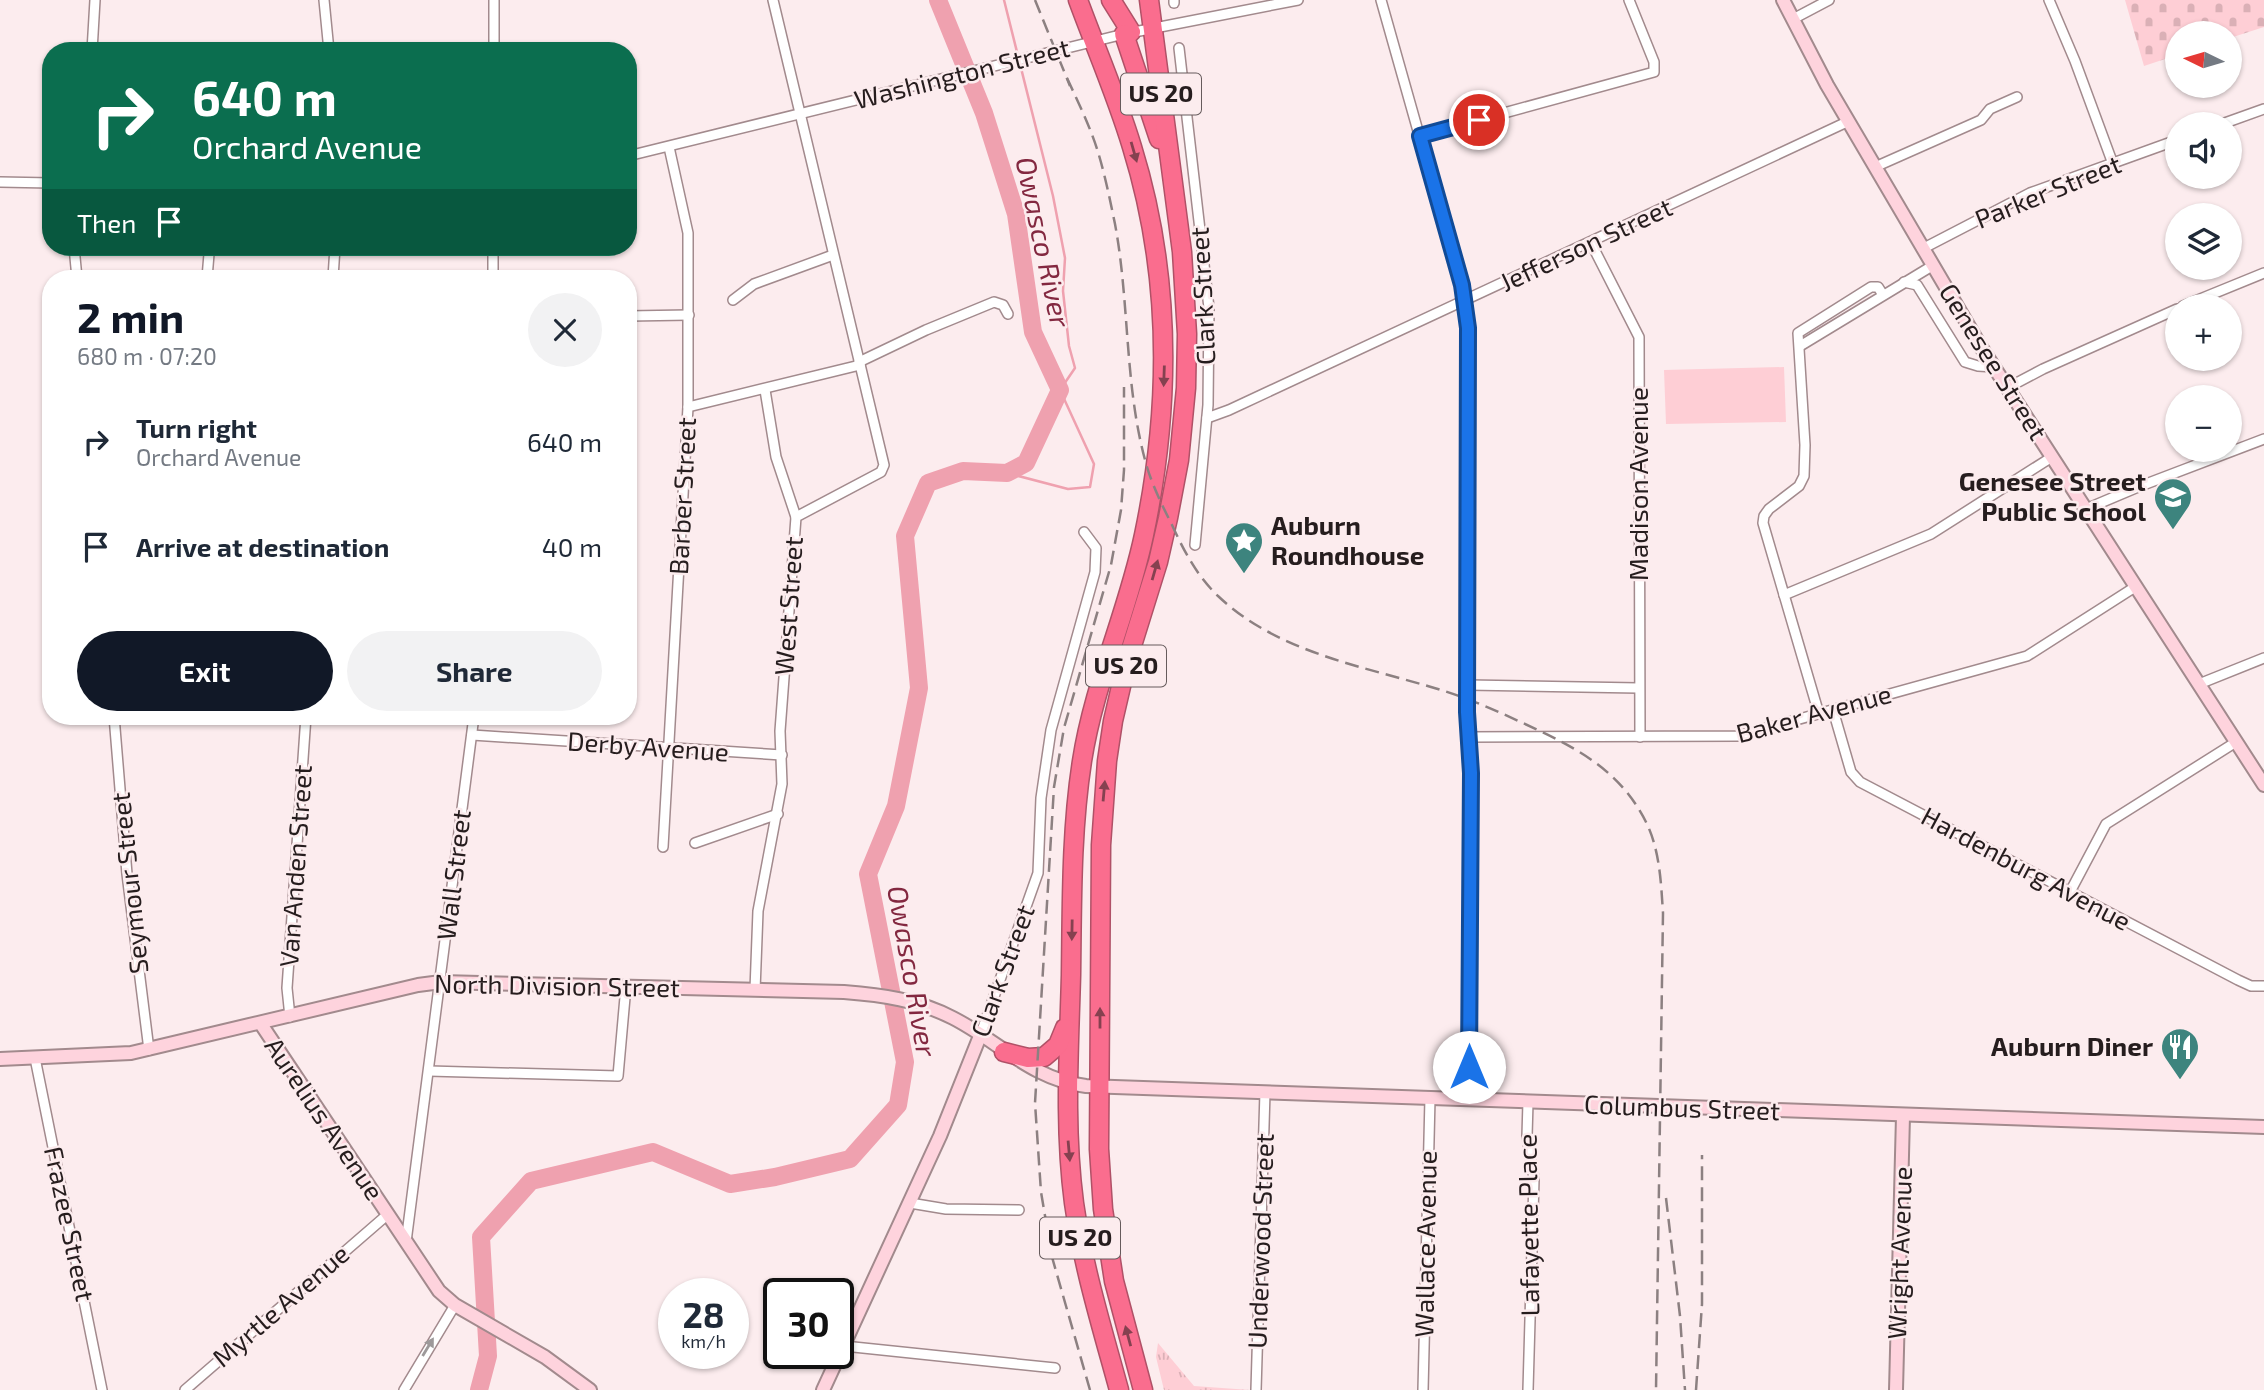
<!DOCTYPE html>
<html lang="en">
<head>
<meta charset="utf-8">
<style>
  body { margin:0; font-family:"Exo 2",sans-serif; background:#f2f2f3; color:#1f2937; height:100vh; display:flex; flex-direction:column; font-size:26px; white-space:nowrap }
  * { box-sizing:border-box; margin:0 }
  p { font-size:23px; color:#747a83 }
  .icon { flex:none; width:38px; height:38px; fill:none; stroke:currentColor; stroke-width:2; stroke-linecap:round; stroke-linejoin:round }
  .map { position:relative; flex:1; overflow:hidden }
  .side { position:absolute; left:42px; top:270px; width:595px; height:455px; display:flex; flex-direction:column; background:#fff; border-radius:28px; box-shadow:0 2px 5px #0004 }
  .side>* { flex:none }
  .banner { position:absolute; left:42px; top:42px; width:595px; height:214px; border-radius:28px; box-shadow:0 2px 5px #0004; background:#0b6e4f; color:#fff; overflow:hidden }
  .needle { width:46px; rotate:275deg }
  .fabs { position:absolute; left:2165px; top:21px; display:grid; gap:14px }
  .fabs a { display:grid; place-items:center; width:77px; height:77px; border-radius:50%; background:#fff; box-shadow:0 2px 5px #0004; font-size:35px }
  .speed { position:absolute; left:658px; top:1278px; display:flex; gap:14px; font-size:35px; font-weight:700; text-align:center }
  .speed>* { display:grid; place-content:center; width:91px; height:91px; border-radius:50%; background:#fff; box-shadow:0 2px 5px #0004; line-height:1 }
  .speed small { font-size:18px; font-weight:400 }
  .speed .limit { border:4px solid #111; border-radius:10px; background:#fff; color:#111 }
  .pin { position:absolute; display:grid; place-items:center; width:60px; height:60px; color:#fff; margin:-30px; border:4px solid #fff; border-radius:50%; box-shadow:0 2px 7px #0007 }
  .me { position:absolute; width:77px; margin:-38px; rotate:0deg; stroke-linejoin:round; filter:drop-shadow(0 0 5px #0008) }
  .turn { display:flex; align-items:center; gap:24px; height:147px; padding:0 35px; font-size:32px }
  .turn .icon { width:91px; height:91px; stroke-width:2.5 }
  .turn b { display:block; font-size:49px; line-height:60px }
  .then { display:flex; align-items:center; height:66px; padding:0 35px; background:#0003; gap:14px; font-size:26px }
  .round { display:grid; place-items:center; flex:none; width:74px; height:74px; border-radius:37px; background:#f2f2f3 }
  .head { display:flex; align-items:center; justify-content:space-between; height:119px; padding:0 35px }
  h1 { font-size:42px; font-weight:700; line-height:52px; color:#111827 }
  .primary-button { display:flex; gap:14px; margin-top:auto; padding:14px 35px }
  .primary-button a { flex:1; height:80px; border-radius:42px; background:#111827; color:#fff; font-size:28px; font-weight:700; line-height:80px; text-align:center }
  .primary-button a+a { background:#f2f2f3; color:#1f2937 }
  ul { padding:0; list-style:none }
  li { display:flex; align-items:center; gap:21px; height:105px; padding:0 35px }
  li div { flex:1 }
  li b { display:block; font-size:26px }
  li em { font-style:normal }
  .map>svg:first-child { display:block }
  .grass { fill:url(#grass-tufts) }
  .cemetery { fill:url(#cemetery-stones) }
  .garden { fill:#feced5 }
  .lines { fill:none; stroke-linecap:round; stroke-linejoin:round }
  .stream { stroke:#efa1af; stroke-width:2.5 }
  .river { stroke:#efa1af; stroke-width:18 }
  .street-casing { stroke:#a28a8d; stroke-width:12 }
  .secondary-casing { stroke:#a28a8d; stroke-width:16 }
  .highway-casing { stroke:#b05167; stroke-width:21 }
  .street { stroke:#fff; stroke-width:9 }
  .secondary { stroke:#fed3dd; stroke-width:12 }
  .highway { stroke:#fa6d8e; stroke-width:18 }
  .rail { stroke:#8c8081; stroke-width:2.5; stroke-dasharray:14 7; stroke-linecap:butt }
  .oneway { fill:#854150 }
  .oneway2 { fill:#9d999a }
  .route-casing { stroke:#114b97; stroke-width:18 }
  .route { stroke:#1a73e8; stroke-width:12 }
  .labels { text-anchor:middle; stroke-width:5; stroke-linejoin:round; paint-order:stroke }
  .shield { fill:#fcecee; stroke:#665b5c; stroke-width:2 }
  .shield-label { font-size:24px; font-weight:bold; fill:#261d1e }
  .street-label { font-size:26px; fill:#261d1e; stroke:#fcecee }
  .poi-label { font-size:26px; font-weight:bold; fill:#261d1e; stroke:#fcecee; text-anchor:end }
  .water-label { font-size:28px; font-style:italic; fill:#832840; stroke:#fcecee }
</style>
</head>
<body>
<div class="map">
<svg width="2264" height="1390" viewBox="0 0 2264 1390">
  <defs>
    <pattern id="grass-tufts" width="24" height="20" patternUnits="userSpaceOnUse" patternTransform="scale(1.75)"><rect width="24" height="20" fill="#feced5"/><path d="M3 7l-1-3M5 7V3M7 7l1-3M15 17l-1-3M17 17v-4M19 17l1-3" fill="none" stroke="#dab0b6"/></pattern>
    <pattern id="cemetery-stones" width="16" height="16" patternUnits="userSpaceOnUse" patternTransform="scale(1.75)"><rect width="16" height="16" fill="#feced5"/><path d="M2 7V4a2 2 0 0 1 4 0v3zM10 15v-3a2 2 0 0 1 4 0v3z" fill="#dab0b6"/></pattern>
  </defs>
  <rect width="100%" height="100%" fill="#fcecee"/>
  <!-- grass -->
  <polygon class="grass" points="1158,1343 1194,1386 1250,1390 1164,1390 1156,1357"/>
  <!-- cemetery -->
  <polygon class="cemetery" points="2125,0 2264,0 2264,27 2230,38 2230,33 2177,33 2177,55 2144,66"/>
  <!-- garden -->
  <polygon class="garden" points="1784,367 1786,422 1666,424 1664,370"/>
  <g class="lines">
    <!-- stream -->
    <polyline class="stream" points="1004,0 1053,196 1065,258 1063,291 1069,346 1075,368 1060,390 1094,464 1090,487 1068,489 1007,473"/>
    <!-- river -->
    <polyline class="river" points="479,1390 488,1356 481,1237 531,1181 653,1152 730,1184 775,1177 850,1159 898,1105 905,1062 868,874 896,806 919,688 905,536 928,483 963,471 1007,473 1026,463 1060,390 1033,332 1016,214 984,113 938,0"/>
    <defs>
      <g id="street">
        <polyline points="324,0 329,51"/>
        <polyline points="1174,0 1174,3"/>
        <polyline points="1381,0 1466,301 1468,350 1467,712 1471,773 1469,1100"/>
        <polyline points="2049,0 2075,61 2113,164"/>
        <polyline points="1793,19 1829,0"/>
        <polyline points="1179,48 1209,308 1208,405 1195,545"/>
        <polyline points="92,51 95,0"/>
        <polyline points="494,51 494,0"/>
        <polyline points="2222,124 2264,109"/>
        <polyline points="1420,136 1654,72 1654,62 1629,0"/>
        <polyline points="628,156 1124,34 1298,0"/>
        <polyline points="1875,167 1981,120 1990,109 2017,97"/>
        <polyline points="0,182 51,183"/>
        <polyline points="1591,243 1639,337 1640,737"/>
        <polyline points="74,247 77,278"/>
        <polyline points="1922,249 2030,193 2177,140"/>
        <polyline points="207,278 209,254 212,247"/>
        <polyline points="333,278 335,247"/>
        <polyline points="493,278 493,247"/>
        <polyline points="1904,282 1917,285 1965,362 1978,366 1994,367"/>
        <polyline points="733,300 754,284 833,255"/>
        <polyline points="2183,306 2264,273"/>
        <polyline points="628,316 689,315"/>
        <polyline points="1800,346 1932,266"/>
        <polyline points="859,362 926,330 994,302 1003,305 1008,314"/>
        <polyline points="2007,388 2043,369 2177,309"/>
        <polyline points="765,390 776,457 796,517"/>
        <polyline points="688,407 860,365"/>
        <polyline points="1207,418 1229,410 1849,121"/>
        <polyline points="2086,509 2138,487 2264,439"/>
        <polyline points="1784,595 1931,534 2052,457"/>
        <polyline points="2199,684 2264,658"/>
        <polyline points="1468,685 1638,688"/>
        <polyline points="1833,710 1851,772 1860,782 2238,980 2251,986 2264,986"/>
        <polyline points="1819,714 1763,523 1764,516 1769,509 1799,486 1804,476 1805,445 1798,333 1871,287 1878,287 1883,295"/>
        <polyline points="114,716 127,874 149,1050"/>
        <polyline points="472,735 782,755"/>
        <polyline points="1469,737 1738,736 2027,656 2135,587"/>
        <polyline points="695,843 778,814"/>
        <polyline points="663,847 688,407 688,233 669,147"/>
        <polyline points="2070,892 2106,824 2236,742"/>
        <polyline points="755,990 758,911 782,784 780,731 796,517 881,472 884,465 773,0"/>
        <polyline points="290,1017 287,988 306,716"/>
        <polyline points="980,1036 1038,873 1041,798 1051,730 1095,572 1096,548 1084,532"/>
        <polyline points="35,1058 102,1390"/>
        <polyline points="429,1071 618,1076 626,986"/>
        <polyline points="1528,1102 1527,1136 1534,1179 1528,1390"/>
        <polyline points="910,1203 946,1209 1019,1210"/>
        <polyline points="406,1242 474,716"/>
        <polyline points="844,1346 1055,1368"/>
        <polyline points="185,1390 387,1215"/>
        <polyline points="404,1390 455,1305"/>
        <polyline points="1256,1390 1265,1092"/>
        <polyline points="1423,1390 1430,1098"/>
      </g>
      <g id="secondary">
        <polyline points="1783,0 1827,85 1981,347 2264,785"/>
        <polyline points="261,1024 439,1291 455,1305 545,1357 590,1390"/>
        <path d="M0,1059L131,1053L418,985L441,982L844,992C883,995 918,1000 953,1018C998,1041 1033,1080 1086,1086L2264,1127"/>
        <polyline points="823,1390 940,1136 980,1036"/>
        <polyline points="1896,1390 1903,1116"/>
      </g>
      <g id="highway">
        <path d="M1078,0C1096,49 1117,97 1132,147C1171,273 1171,406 1144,535C1128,612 1094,683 1082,761C1071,832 1072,904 1071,975C1069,1051 1064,1127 1074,1203C1083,1266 1102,1328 1119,1390"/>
        <polyline points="1111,0 1131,32"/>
        <polyline points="1124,34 1159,139"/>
        <polyline points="1004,1052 1028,1058 1044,1057 1058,1045 1065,1028"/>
        <polyline points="1143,1390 1114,1281 1103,1209 1099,1149 1101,845 1107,761 1113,721 1126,665 1158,562 1168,518 1179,460 1186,388 1187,334 1182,252 1149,0"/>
      </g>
    </defs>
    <!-- street casing -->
    <use href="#street" class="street-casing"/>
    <!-- secondary casing -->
    <use href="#secondary" class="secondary-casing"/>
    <!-- highway casing -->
    <use href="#highway" class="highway-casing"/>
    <!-- street -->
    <use href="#street" class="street"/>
    <!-- secondary -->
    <use href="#secondary" class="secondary"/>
    <!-- highway -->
    <use href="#highway" class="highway"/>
    <!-- rail -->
    <g class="rail">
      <polyline points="1035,0 1070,86"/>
      <path d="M1067,78C1078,102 1090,126 1098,152C1105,175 1110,200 1115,224C1130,304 1124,388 1147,467C1153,487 1163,507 1172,525C1184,551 1197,576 1218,596C1276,651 1357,665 1431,687C1470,698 1506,715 1542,732C1588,754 1624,777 1647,824C1660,852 1661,883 1663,913L1656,1390"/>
      <polyline points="1666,1198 1680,1316 1685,1390"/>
      <polyline points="1090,1390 1052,1257 1041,1192 1035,1103 1054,787 1064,728 1111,565 1121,510 1124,470 1124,387"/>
      <polyline points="1696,1390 1702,1304 1702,1155"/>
    </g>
  </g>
  <!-- one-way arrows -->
  <defs><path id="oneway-solid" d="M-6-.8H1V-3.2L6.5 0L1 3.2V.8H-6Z" transform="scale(1.75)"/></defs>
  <g class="oneway">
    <use href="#oneway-solid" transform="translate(1134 152) rotate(74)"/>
    <use href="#oneway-solid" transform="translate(1164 376) rotate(92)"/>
    <use href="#oneway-solid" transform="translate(1155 570) rotate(-74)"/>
    <use href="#oneway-solid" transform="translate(1104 791) rotate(-85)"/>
    <use href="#oneway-solid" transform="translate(1072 930) rotate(91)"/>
    <use href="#oneway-solid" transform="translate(1100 1018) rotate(-90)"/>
    <use href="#oneway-solid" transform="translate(1069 1151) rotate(85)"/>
    <use href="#oneway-solid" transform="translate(1128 1336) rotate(-105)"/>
  </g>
  <use class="oneway2" href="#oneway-solid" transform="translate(428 1347) rotate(-59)"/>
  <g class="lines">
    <defs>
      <polyline id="route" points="1469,1067 1471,773 1467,712 1468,328 1462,285 1420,136 1479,120"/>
    </defs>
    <!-- route casing -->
    <use href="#route" class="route-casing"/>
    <!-- route -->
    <use href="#route" class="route"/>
  </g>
  <!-- icons -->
  <defs>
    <symbol id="school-pin" viewBox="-11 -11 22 30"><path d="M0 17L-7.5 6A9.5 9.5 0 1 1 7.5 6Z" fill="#3d847e" stroke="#fcecee"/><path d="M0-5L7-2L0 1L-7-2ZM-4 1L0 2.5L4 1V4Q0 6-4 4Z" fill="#fff"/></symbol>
    <symbol id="sight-pin" viewBox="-11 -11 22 30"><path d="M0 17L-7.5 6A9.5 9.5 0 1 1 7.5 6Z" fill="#3d847e" stroke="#fcecee"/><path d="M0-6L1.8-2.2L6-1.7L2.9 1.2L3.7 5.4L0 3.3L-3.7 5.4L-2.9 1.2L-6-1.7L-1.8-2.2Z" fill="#fff"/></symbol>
    <symbol id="restaurant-pin" viewBox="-11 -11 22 30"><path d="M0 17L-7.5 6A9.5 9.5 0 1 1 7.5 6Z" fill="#3d847e" stroke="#fcecee"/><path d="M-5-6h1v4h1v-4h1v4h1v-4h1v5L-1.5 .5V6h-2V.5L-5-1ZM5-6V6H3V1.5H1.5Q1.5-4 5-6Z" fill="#fff"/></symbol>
  </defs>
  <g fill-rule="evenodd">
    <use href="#school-pin" x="2151" y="475" width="44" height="60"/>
    <use href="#sight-pin" x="1222" y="519" width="44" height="60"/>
    <use href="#restaurant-pin" x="2158" y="1025" width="44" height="60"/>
  </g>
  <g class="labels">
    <!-- shield labels -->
    <g class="shield">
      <rect x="1121" y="73.5" width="80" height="41" rx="5"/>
      <rect x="1086" y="645.5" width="80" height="41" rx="5"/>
      <rect x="1040" y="1217.5" width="80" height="41" rx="5"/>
    </g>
    <g class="shield-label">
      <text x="1161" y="102">US 20</text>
      <text x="1126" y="674">US 20</text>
      <text x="1080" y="1246">US 20</text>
    </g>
    <!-- street labels -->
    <g class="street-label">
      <text transform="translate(962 74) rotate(-14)" y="9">Washington Street</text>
      <text transform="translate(2048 192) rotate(-22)" y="9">Parker Street</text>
      <text transform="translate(1586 245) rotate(-25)" y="9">Jefferson Street</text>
      <text transform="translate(1203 296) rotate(-93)" y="9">Clark Street</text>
      <text transform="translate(1993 362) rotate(58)" y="9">Genesee Street</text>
      <text transform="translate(1639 484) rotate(-90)" y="9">Madison Avenue</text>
      <text transform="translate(683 496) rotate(-87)" y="9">Barber Street</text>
      <text transform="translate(789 606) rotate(-86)" y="9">West Street</text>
      <text transform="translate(1814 714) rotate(-15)" y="9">Baker Avenue</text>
      <text transform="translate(648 747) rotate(4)" y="9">Derby Avenue</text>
      <text transform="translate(296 866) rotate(-86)" y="9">Van Anden Street</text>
      <text transform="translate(2026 869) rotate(28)" y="9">Hardenburg Avenue</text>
      <text transform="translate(454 875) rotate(-83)" y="9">Wall Street</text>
      <text transform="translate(130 883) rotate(-96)" y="9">Seymour Street</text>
      <text transform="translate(1003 971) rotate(-70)" y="9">Clark Street</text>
      <text transform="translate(557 986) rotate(1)" y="9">North Division Street</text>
      <text transform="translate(1682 1108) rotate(2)" y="9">Columbus Street</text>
      <text transform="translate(324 1119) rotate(56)" y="9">Aurelius Avenue</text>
      <text transform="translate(69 1224) rotate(78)" y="9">Frazee Street</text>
      <text transform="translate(1529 1225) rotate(-91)" y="9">Lafayette Place</text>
      <text transform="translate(1261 1241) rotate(-88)" y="9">Underwood Street</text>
      <text transform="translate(1426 1244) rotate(-89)" y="9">Wallace Avenue</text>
      <text transform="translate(1900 1253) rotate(-88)" y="9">Wright Avenue</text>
      <text transform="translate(281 1306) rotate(-41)" y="9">Myrtle Avenue</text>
    </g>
    <!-- poi labels -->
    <g class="poi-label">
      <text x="2146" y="491">Genesee Street<tspan x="2146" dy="30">Public School</tspan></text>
      <text x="1271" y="535" text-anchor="start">Auburn<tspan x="1271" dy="30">Roundhouse</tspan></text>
      <text x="2153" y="1056">Auburn Diner</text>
    </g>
    <!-- water labels -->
    <g class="water-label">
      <text transform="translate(1043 242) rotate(78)" y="10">Owasco River</text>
      <text transform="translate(912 971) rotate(80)" y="10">Owasco River</text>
    </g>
  </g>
</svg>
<div class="fabs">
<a><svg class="needle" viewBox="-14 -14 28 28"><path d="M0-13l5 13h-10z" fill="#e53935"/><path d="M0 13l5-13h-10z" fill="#747a83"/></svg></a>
<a><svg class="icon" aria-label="sound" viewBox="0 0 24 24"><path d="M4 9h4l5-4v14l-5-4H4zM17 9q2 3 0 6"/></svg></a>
<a><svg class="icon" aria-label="layers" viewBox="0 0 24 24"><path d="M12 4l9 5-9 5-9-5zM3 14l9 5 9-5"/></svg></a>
<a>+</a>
<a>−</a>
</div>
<div class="speed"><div>28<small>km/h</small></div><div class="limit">30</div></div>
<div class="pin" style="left:1479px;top:120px;background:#d93025"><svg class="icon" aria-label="arrive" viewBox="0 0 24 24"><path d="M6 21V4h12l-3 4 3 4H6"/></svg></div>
<svg class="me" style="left:1469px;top:1067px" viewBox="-20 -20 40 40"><circle r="19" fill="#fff"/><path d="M0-13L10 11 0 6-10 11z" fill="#1a73e8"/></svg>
<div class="banner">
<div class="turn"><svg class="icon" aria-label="right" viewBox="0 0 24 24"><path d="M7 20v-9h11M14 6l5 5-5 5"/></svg><div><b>640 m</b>Orchard Avenue</div></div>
<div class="then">Then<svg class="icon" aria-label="arrive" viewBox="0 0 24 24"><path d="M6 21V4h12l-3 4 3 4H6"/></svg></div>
</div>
<section class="side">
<div class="head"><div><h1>2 min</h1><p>680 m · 07:20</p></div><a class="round"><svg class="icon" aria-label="close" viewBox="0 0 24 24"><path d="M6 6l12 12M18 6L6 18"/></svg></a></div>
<ul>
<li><svg class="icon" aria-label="right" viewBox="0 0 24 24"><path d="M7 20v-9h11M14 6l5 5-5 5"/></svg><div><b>Turn right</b><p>Orchard Avenue</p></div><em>640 m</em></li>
<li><svg class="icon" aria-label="arrive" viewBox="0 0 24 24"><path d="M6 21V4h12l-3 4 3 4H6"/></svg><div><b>Arrive at destination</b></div><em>40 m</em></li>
</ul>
<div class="primary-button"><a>Exit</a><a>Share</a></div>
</section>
</div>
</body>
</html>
